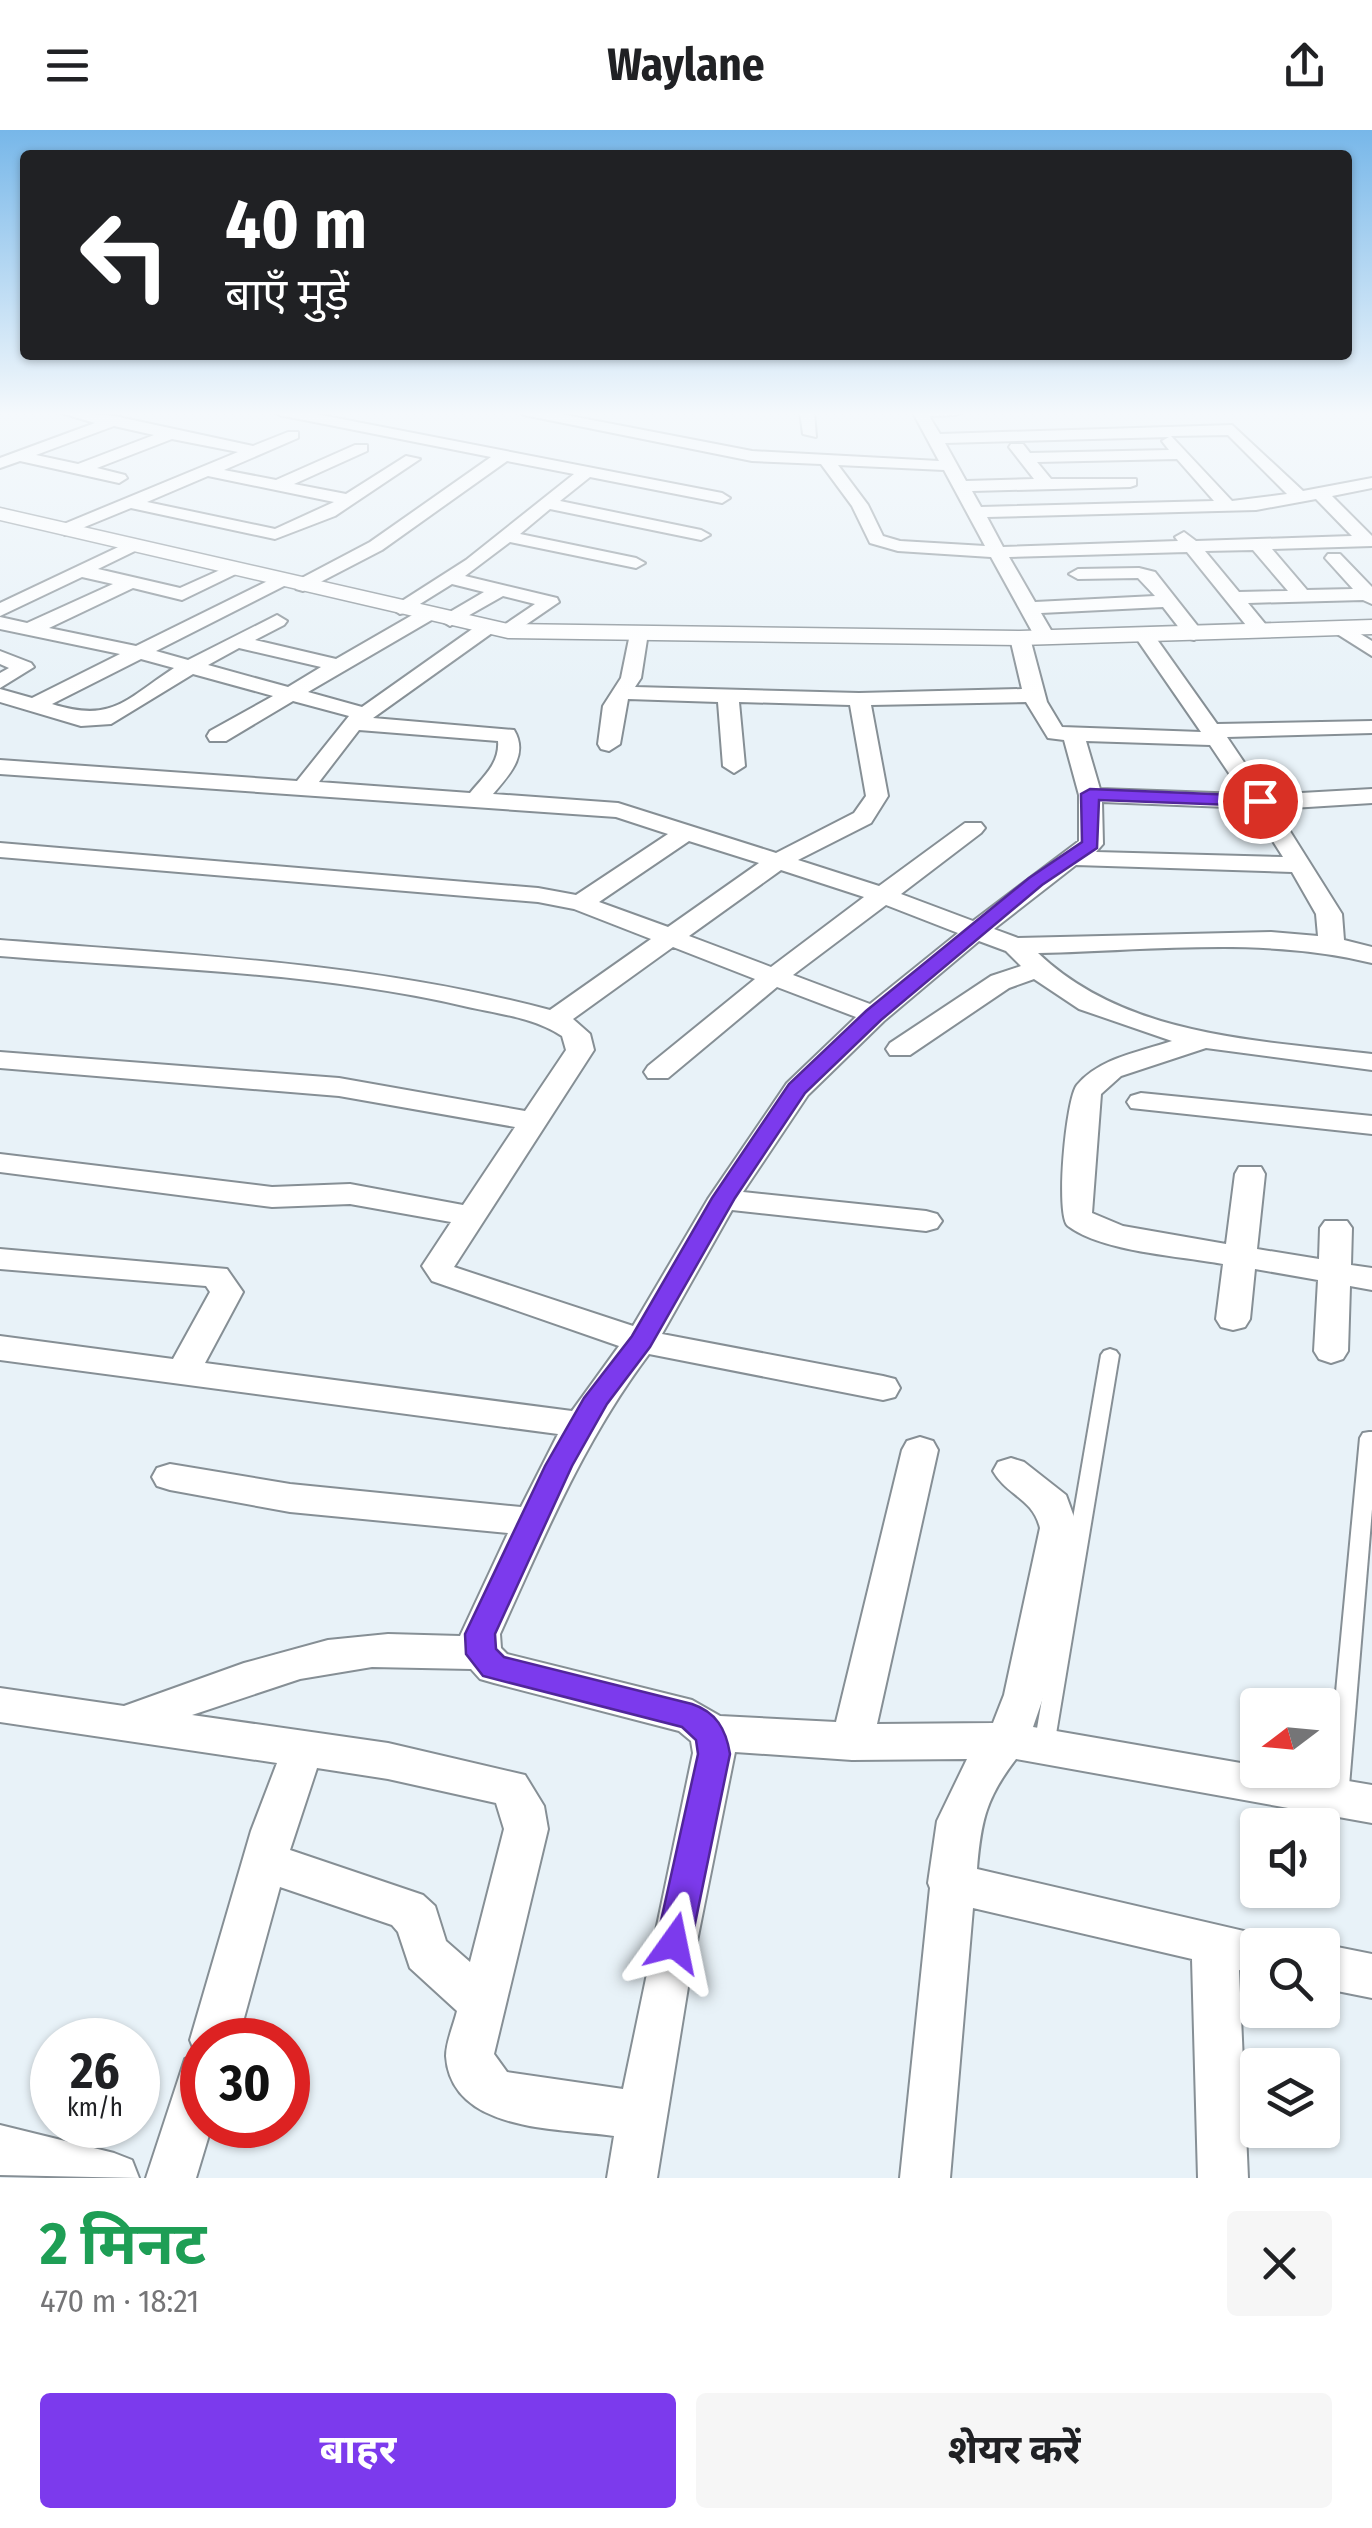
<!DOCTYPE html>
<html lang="hi">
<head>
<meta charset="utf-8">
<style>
  body { margin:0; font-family:"Fira Sans Condensed","Noto Sans Devanagari",sans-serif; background:#f6f6f6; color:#202124; height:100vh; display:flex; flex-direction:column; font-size:38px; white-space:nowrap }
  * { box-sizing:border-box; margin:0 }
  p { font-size:32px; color:#757577 }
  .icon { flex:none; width:55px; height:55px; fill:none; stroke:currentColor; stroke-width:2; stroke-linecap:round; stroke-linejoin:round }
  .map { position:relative; height:2048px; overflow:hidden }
  .details { display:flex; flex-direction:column; background:#fff; flex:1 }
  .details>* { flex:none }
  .guide { position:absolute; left:20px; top:20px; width:1332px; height:210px; border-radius:10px; box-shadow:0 2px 8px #0004; background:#202124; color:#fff; overflow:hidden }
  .needle { width:65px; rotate:254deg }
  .buttons { position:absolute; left:1240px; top:1558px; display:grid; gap:20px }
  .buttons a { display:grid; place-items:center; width:100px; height:100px; border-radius:10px; background:#fff; box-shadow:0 2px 8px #0004; font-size:50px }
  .speed { position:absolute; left:30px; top:1888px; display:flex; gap:20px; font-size:50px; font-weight:700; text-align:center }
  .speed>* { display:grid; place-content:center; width:130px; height:130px; border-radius:50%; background:#fff; box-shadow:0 2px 8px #0004; line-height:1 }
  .speed small { font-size:25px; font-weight:400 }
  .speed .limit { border:15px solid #d22; background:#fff; color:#111 }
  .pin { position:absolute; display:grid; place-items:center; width:85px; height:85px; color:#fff; margin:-42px; border:5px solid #fff; border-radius:50%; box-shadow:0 2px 10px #0007 }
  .me { position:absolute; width:110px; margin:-55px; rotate:12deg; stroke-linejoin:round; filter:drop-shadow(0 0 8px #0008) }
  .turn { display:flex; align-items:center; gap:35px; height:210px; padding:0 40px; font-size:45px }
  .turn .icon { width:130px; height:130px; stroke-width:2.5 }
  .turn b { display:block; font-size:70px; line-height:85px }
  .round { display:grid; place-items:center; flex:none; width:105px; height:105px; border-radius:10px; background:#f6f6f6 }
  .headline { display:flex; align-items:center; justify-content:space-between; height:170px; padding:0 40px }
  h1 { font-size:60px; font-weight:700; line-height:75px; color:#1e9e55 }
  .action { display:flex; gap:20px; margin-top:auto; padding:20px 40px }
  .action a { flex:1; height:115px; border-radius:10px; background:#7c3aed; color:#fff; font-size:40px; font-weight:700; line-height:115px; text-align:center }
  .action a+a { background:#f6f6f6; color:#202124 }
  header { display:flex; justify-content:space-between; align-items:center; height:130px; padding:0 40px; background:#fff; font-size:45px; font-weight:700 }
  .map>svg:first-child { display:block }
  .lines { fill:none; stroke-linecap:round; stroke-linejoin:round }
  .service-casing { stroke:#868f95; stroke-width:4 }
  .minor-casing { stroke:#868f95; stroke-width:4 }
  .tertiary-casing { stroke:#868f95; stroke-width:3 }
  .service { fill:#fff; fill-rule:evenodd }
  .minor { fill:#fff; fill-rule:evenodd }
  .tertiary { fill:#fff; fill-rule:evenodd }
  .route { fill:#7c3aed; stroke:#51269a; stroke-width:2.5 }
</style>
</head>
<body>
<header><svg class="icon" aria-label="menu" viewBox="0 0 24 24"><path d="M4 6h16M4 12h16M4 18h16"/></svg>Waylane<svg class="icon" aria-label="share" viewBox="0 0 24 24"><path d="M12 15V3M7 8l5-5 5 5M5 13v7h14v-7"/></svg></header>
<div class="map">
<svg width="1372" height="2048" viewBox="0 0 1372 2048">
  <rect width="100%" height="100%" fill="#e8f2f8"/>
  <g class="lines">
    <defs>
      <g id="service">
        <polygon points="1110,1219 1116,1221 1119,1225 1054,1616 1051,1622 1044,1625 1037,1622 1034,1616 1101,1225 1104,1221"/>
        <polygon points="1369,1302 1372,1302 1372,1379 1348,1668 1345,1675 1337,1677 1329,1675 1326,1668 1360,1308 1363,1303"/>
      </g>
      <g id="minor">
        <path d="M54,281L114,286L253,316L288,302H298V308L224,340L276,350L355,315H367V321L294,354L346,364L406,326L420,329L335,386L275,409L131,378L65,405L56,400L59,396L238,322L172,309L97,338L125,345L127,348L119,353L20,331L0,338V328L95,293ZM114,296L154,305L78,334L36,325ZM208,346L334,372L275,399L147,372Z"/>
        <polygon points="272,281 300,281 722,363 730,368 722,373 590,347 560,371 701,400 710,405 701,410 550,379 520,404 636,428 645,433 636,438 510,412 465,446 557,468 559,472 508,507 498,501 501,497 535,474 503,466 450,496 440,490 443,486 484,462 452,454 407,482 400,484 391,478 466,430 574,344 507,331 382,420 303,461 296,459 296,451 370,412 491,327 279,285"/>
        <path d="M517,281H545L752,321L939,331L912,281H963L956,285L929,286L940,304L1232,295L1303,361L1372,348V358L1332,366L1372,406V416L1272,419L1307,460L1353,459L1325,428L1328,424H1340L1372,457V474L1363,470L1248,473L1271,501L1261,507L1254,505L1187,422L1009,427L1035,472L1155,466L1138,448L1078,449L1069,444L1078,439L1139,438L1155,442L1204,504L1194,510L1187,508L1163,477L1041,483L1055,507L1045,513L1035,507L991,427L898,421L870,413L852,376L821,334L752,331L524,285ZM1228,305L1287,364L1232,371L1171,306ZM1169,307L1162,311L1169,320L1030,323L1023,314H1011L1009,317L1034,349L966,351L945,313ZM1177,329L1214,371L981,377L972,361L1130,357L1136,355V349H1051L1037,332ZM838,335L944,340L985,416L900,411L883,406L868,375ZM1316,369L1352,406L1196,411L1184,402L1175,407L1178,411L1003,417L987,387L1256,380ZM1253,420L1288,461L1239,462L1205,421Z"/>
        <polygon points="800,281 814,281 816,307 803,304"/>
        <path d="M131,411L137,412V420L98,439L180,458L229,436H241L244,440L182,470L133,458L49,498L136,516L282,444L291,450L288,454L156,521L188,530L277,485L287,491L284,495L255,510L336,529L421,480H435V488L308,562L362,577L478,495H492V503L373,588L514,600C529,625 509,645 493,664L618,673L776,723L854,683L866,666L850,575L739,572L745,636L734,643L723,636L718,572L628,569L620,614L609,621L601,619L598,614L603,576L621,548L631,499L638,497L648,503L641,548L635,557L859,563L1022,559L1010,508L1020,502L1030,508L1047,572L1062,597L1201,602L1134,505L1144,499L1151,501L1217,594L1372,591V603L1227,607L1266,665L1372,659V673L1276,679L1342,784L1344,810L1372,817V833C1264,806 1148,821 1038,823C1126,907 1257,910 1372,924V940L1206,918L1121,946L1101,964L1092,1083L1123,1096L1226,1114L1235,1044L1239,1037H1261L1265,1044L1257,1119L1319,1129L1320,1098L1325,1091H1347L1352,1098L1351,1135L1372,1138V1160L1350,1156L1348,1221L1343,1229L1331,1233L1319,1229L1314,1221L1318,1150L1255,1139L1250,1189L1245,1197L1233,1200L1221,1197L1216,1189L1223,1134C1181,1126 1102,1122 1068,1096C1055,1086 1066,968 1077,955C1100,928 1139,922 1172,911L1079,879L1034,849L1009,858L910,925H890L886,919L890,913L991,846L1021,836L1006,821L979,811L884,891L808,965L743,1062L926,1081L937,1084L942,1091L937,1098L926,1101L732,1080L662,1204L883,1246L895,1249L900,1258L895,1267L883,1270L649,1224C583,1312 545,1405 500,1504L501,1518L507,1524L692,1570L720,1586L836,1592L902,1320L907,1311L920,1307L933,1311L938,1320L877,1594L993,1593L1004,1565L1040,1398C1033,1368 1007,1366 993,1341L998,1332L1011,1328L1024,1332L1066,1365L1078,1398L1044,1565L1033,1597L1258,1636V1640H1283L1372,1655V1693L1016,1629C986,1668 981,1691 977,1739L1274,1808L1278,1815H1258V1844L1239,1840L1248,2048H1198L1192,1829L973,1778L950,2048H900L930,1758L928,1753L937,1691L967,1629L852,1630L735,1622L689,1851L657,2048H607L614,2006C560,1998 451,2003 446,1926C446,1912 454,1894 457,1881L410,1838L398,1802L392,1795L280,1757L238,1910H202V1995H212L196,2048H146L185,1929L196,1925L190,1910L251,1701L277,1633L0,1592V1558L124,1576L244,1533L328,1510L388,1504L460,1506L508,1403L290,1382L170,1360L157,1356L152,1347L157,1338L170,1334L290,1354L521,1377L558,1304L0,1230V1206L173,1229L210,1162L206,1156L0,1139V1119L227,1139L243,1162L205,1233L572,1281L619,1216L432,1151L422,1136L451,1092L350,1074L272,1077L0,1042V1024L272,1057L350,1054L463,1075L515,997L339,966L0,938V922L339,948L525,981L566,920L562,906C535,888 500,884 468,877C315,841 156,839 0,826V810C185,825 370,832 550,880L651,809L574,779L538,772L0,727V713L538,758L576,765L668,704L616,687L0,644V630L297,651L349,586L293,571L226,611H210L207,606L210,601L273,566L193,544L111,594L81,596L0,572V559L32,568L120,524L0,499V487L27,493L113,454L82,447L0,486V473ZM239,518L321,537L288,557L208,535ZM141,529L174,538C125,570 112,593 52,574ZM1026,572L1048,608L1064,610L1079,665V711L973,791L901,764L981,703L985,698L981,693H965L879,756L798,730L871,693L888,666L871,575ZM359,600L498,611C500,633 483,647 470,663L319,652ZM1086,611L1210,615L1243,664L1100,659ZM1102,672L1252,678L1283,727L1096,722L1103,714ZM689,711L759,733L668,797L599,772ZM1076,735L1292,742L1316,784L1318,806L1271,802L1018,808L994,799ZM781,740L864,767L771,837L689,806ZM886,775L958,803L870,874L793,845ZM673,817L755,849L648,936L644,942L648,948H668L777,857L856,887L787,953L708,1069L633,1196L454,1137L594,920L590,904L573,889ZM372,1537L471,1539L480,1549L494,1553L679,1601L691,1611L693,1623L623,1959L507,1942L494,1924L548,1699L544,1676L525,1645L388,1613L192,1585L300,1549ZM317,1638L388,1649L496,1673L504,1699L470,1832L446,1811L435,1776L423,1765L290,1720Z"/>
        <polygon points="1341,492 1372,511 1372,526 1334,502 1331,498"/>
        <polygon points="0,521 31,533 34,537 0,558 0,543 9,538 0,534"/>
        <polygon points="1141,963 1372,986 1372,1004 1131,978 1127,972 1131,966"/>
        <polygon points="1322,1814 1372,1824 1372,1868 1322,1858"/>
        <polygon points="0,1995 114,2023 132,2030 139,2048 0,2045"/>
      </g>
      <polygon id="tertiary" points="0,378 508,494 1020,501 1372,490 1372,504 1020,515 508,508 0,390"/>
    </defs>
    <!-- service casing -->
    <use href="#service" class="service-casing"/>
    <!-- minor casing -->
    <use href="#minor" class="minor-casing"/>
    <!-- tertiary casing -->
    <use href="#tertiary" class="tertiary-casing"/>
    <!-- service -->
    <use href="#service" class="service"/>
    <!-- minor -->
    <use href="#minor" class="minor"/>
    <!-- tertiary -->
    <use href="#tertiary" class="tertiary"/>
  </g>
  <!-- sky -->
  <linearGradient id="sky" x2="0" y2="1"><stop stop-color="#77b7e9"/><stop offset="0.5" stop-color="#f5f9fc"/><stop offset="1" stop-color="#f5f9fc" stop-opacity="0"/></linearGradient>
  <rect width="1372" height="567" fill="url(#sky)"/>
  <!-- route -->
  <path class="route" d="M1090,659L1260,666L1269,671L1260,676L1099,670L1097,718L1042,755L881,890L805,963L735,1068L650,1217L607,1274L572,1336L495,1504L496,1519L504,1527L692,1574C716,1582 726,1599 730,1624L691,1813L686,1824L674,1829L661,1824L656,1813L698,1624L696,1610L682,1597L483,1546L466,1524L465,1504L545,1336L584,1268L632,1206L712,1068L789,954L866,881L1029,748L1082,712L1081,664Z"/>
</svg>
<div class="buttons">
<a><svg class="needle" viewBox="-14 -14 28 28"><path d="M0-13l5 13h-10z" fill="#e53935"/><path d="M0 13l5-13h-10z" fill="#757577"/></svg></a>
<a><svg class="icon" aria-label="sound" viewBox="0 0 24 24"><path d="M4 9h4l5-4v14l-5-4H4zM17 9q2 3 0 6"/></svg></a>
<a><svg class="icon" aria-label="search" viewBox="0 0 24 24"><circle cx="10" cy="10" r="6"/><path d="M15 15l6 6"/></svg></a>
<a><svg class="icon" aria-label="layers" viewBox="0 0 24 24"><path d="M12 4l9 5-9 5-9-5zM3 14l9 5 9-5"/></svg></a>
</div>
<div class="speed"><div>26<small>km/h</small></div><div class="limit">30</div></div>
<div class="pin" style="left:1260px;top:671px;background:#d93025"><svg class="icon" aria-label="arrive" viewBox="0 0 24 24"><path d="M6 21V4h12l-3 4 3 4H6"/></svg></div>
<svg class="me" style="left:674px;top:1813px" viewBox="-20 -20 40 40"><path d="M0-17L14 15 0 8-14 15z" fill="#7c3aed" stroke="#fff" stroke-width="4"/></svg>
<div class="guide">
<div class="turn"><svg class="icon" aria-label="left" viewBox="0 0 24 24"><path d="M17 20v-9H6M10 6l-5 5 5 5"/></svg><div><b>40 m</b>बाएँ मुड़ें</div></div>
</div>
</div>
<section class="details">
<div class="headline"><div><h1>2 मिनट</h1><p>470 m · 18:21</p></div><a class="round"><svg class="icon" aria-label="close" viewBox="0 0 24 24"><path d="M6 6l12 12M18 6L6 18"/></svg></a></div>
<div class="action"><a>बाहर</a><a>शेयर करें</a></div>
</section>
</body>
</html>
